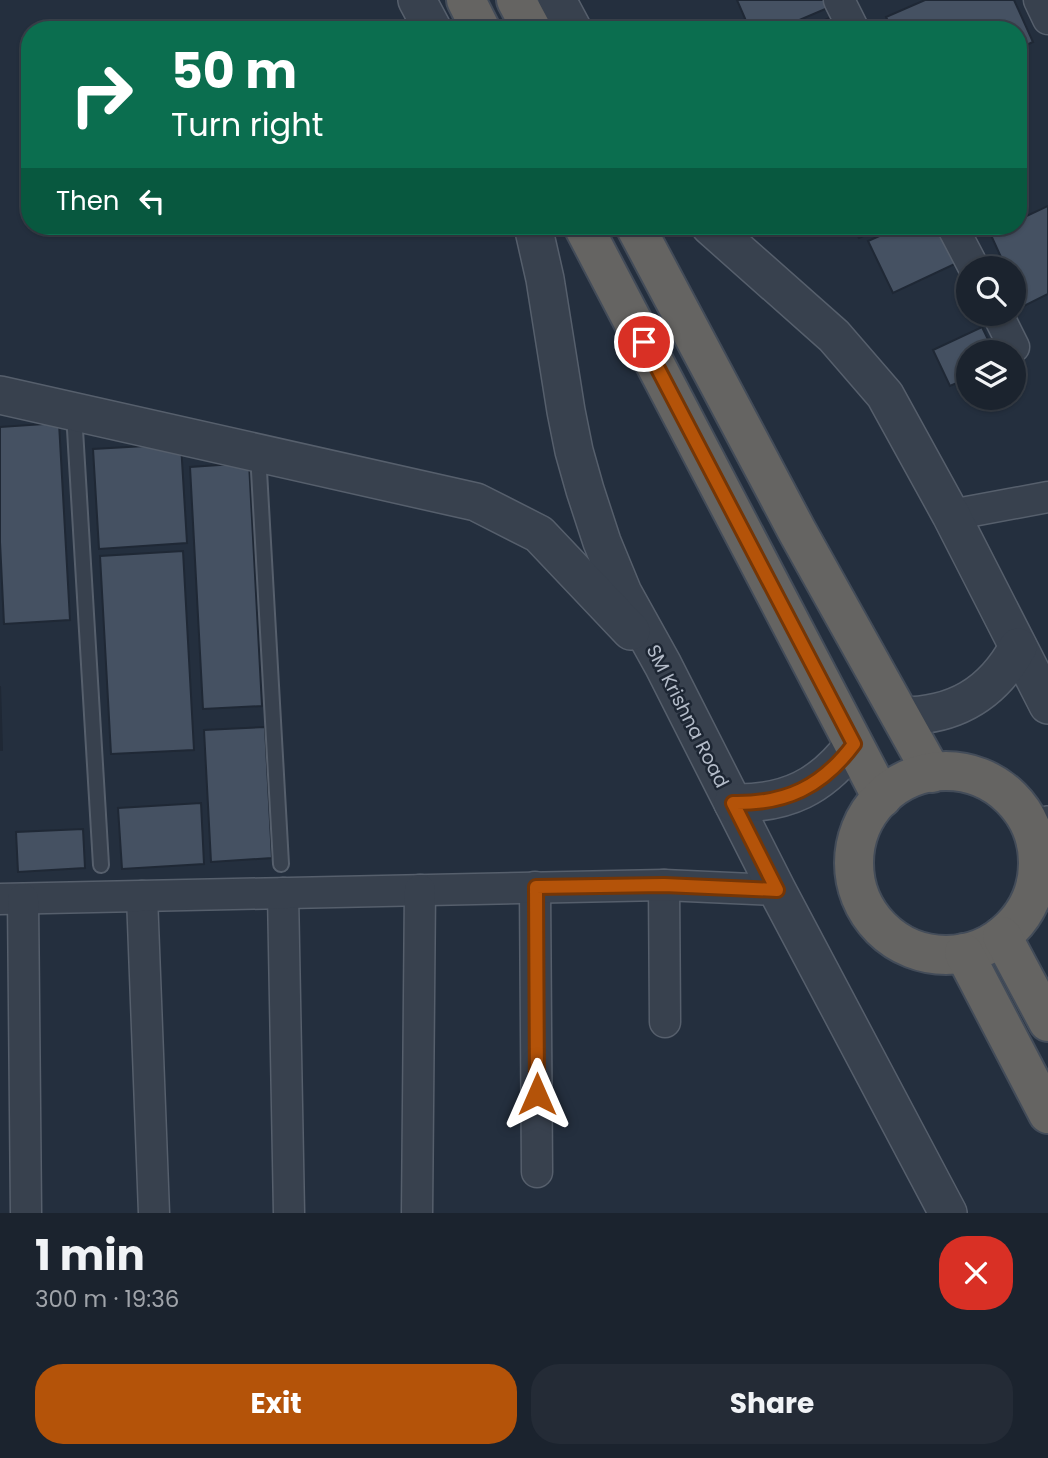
<!DOCTYPE html>
<html lang="en">
<head>
<meta charset="utf-8">
<style>
  body { margin:0; font-family:Poppins,sans-serif; background:#242b36; color:#f1f3f6; height:100vh; display:flex; flex-direction:column; font-size:26px; white-space:nowrap }
  * { box-sizing:border-box; margin:0 }
  p { font-size:23px; color:#a0a4aa }
  .icon { flex:none; width:38px; height:38px; fill:none; stroke:currentColor; stroke-width:2; stroke-linecap:round; stroke-linejoin:round }
  .map { position:relative; height:1213px; overflow:hidden }
  .side { display:flex; flex-direction:column; background:#1b232e; flex:1 }
  .side>* { flex:none }
  .top-card { position:absolute; left:21px; top:21px; width:1006px; height:214px; border-radius:28px; box-shadow:0 2px 5px #0004,0 0 0 2px #39404a; background:#0b6e4f; color:#fff; overflow:hidden }
  .buttons { position:absolute; left:956px; top:256px; display:grid; gap:14px }
  .buttons a { display:grid; place-items:center; width:70px; height:70px; border-radius:50%; background:#1b232e; box-shadow:0 2px 5px #0004,0 0 0 2px #39404a; font-size:35px }
  .pin { position:absolute; display:grid; place-items:center; width:60px; height:60px; color:#fff; margin:-30px; border:4px solid #fff; border-radius:50%; box-shadow:0 2px 7px #0007 }
  .me { position:absolute; width:77px; margin:-38px; rotate:0deg; stroke-linejoin:round; filter:drop-shadow(0 0 5px #0008) }
  .turn { display:flex; align-items:center; gap:24px; height:147px; padding:0 35px; font-size:32px }
  .turn .icon { width:91px; height:91px; stroke-width:2.5 }
  .turn b { display:block; font-size:49px; line-height:60px }
  .then { display:flex; align-items:center; height:66px; padding:0 35px; background:#0003; gap:14px; font-size:26px }
  .round { display:grid; place-items:center; flex:none; width:74px; height:74px; border-radius:28px; background:#242b36 }
  .head { display:flex; align-items:center; justify-content:space-between; height:119px; padding:0 35px }
  h1 { font-size:42px; font-weight:700; line-height:52px }
  .button { display:flex; gap:14px; margin-top:auto; padding:14px 35px }
  .button a { flex:1; height:80px; border-radius:28px; background:#b45309; color:#fff; font-size:28px; font-weight:700; line-height:80px; text-align:center }
  .button a+a { background:#242b36; color:#f1f3f6 }
  .map>svg:first-child { display:block }
  .building { fill:#455162; stroke:#1f2835; stroke-width:2 }
  .lines { fill:none; stroke-linecap:round; stroke-linejoin:round }
  .service-casing { stroke:#565f6c; stroke-width:18 }
  .minor-casing { stroke:#565f6c; stroke-width:33 }
  .tertiary-casing { stroke:#565f6c; stroke-width:40 }
  .trunk-casing { stroke:#434c59; stroke-width:42 }
  .service { stroke:#38414e; stroke-width:14 }
  .minor { stroke:#38414e; stroke-width:30 }
  .tertiary { stroke:#38414e; stroke-width:37 }
  .trunk { stroke:#656462; stroke-width:38 }
  .route-casing { stroke:#753606; stroke-width:18 }
  .route { stroke:#b45309; stroke-width:12 }
  .labels { text-anchor:middle; stroke-width:5; stroke-linejoin:round; paint-order:stroke }
  .street-label { font-size:19px; fill:#b4bcc9; stroke:#1d2633 }
</style>
</head>
<body>
<div class="map">
<svg width="1048" height="1213" viewBox="0 0 1048 1213">
  <rect width="100%" height="100%" fill="#242f3e"/>
  <!-- building -->
  <g class="building">
    <polygon points="737,0 827,0 830,7 776,30 750,30"/>
    <polygon points="925,0 1014,0 1033,42 1018,49 1018,30 892,30 886,17"/>
    <polygon points="834,16 840,30 801,30"/>
    <polygon points="1048,206 1048,294 1024,306 1013,283 1013,268 1006,268 990,233 1006,226 1018,226 1018,220"/>
    <polygon points="853,226 887,226 859,238"/>
    <polygon points="902,226 942,226 959,262 893,293 868,241"/>
    <polygon points="982,327 994,352 968,352 968,378 950,386 933,350"/>
    <polygon points="59,423 70,620 4,624 0,542 0,427"/>
    <polygon points="181,444 187,543 99,549 93,449"/>
    <polygon points="249,463 262,706 203,709 190,467"/>
    <polygon points="183,551 194,750 111,754 100,556"/>
    <polygon points="0,686 2,750 0,750"/>
    <polygon points="265,727 272,858 211,862 204,730"/>
    <polygon points="201,803 204,864 122,869 118,808"/>
    <polygon points="83,829 85,868 18,872 16,832"/>
  </g>
  <g class="lines">
    <defs>
      <g id="service">
        <polyline points="74,413 101,865"/>
        <polyline points="258,453 281,864"/>
      </g>
      <g id="minor">
        <polyline points="839,0 854,30"/>
        <polyline points="1039,0 1048,19"/>
        <polyline points="952,226 974,268"/>
        <polyline points="997,313 1014,347"/>
        <polyline points="951,515 1048,497"/>
        <polyline points="664,885 665,1022"/>
        <polyline points="535,887 537,1172"/>
        <polyline points="283,893 289,1213"/>
        <polyline points="142,896 154,1213"/>
        <polyline points="0,899 664,885 777,890"/>
        <polyline points="23,899 26,1213"/>
        <polyline points="417,1213 420,890"/>
      </g>
      <g id="tertiary">
        <polyline points="417,0 433,30"/>
        <polyline points="557,0 573,30"/>
        <polyline points="533,226 545,279 566,411 574,451 585,490 602,542 623,593 663,665 777,890 948,1213"/>
        <polyline points="710,226 834,336 885,395 951,515 1048,705"/>
        <polyline points="0,395 476,502 539,534 631,631"/>
        <path d="M901,716C954,716 992,695 1018,647"/>
        <path d="M733,803C787,804 822,787 854,744"/>
        <polyline points="1033,833 1048,825"/>
      </g>
      <g id="trunk">
        <polyline points="466,0 481,30"/>
        <polyline points="516,0 532,30"/>
        <polyline points="583,226 882,798"/>
        <polyline points="635,226 797,531 932,773"/>
        <circle cx="946" cy="863" r="92"/>
        <polyline points="1002,936 1048,1022"/>
        <polyline points="964,953 1048,1114"/>
      </g>
    </defs>
    <!-- service casing -->
    <use href="#service" class="service-casing"/>
    <!-- minor casing -->
    <use href="#minor" class="minor-casing"/>
    <!-- tertiary casing -->
    <use href="#tertiary" class="tertiary-casing"/>
    <!-- trunk casing -->
    <use href="#trunk" class="trunk-casing"/>
    <!-- service -->
    <use href="#service" class="service"/>
    <!-- minor -->
    <use href="#minor" class="minor"/>
    <!-- tertiary -->
    <use href="#tertiary" class="tertiary"/>
    <!-- trunk -->
    <use href="#trunk" class="trunk"/>
  </g>
  <g class="lines">
    <defs>
      <path id="route" d="M537,1094L536,887L664,885L777,890L733,803C786,804 822,787 854,744L644,342"/>
    </defs>
    <!-- route casing -->
    <use href="#route" class="route-casing"/>
    <!-- route -->
    <use href="#route" class="route"/>
  </g>
  <g class="labels">
    <!-- street labels -->
    <g class="street-label">
      <text transform="translate(688 716) rotate(63)" y="7">SM Krishna Road</text>
    </g>
  </g>
</svg>
<div class="buttons">
<a><svg class="icon" aria-label="search" viewBox="0 0 24 24"><circle cx="10" cy="10" r="6"/><path d="M15 15l6 6"/></svg></a>
<a><svg class="icon" aria-label="layers" viewBox="0 0 24 24"><path d="M12 4l9 5-9 5-9-5zM3 14l9 5 9-5"/></svg></a>
</div>
<div class="pin" style="left:644px;top:342px;background:#d93025"><svg class="icon" aria-label="arrive" viewBox="0 0 24 24"><path d="M6 21V4h12l-3 4 3 4H6"/></svg></div>
<svg class="me" style="left:537px;top:1094px" viewBox="-20 -20 40 40"><path d="M0-17L14 15 0 8-14 15z" fill="#b45309" stroke="#fff" stroke-width="4"/></svg>
<div class="top-card">
<div class="turn"><svg class="icon" aria-label="right" viewBox="0 0 24 24"><path d="M7 20v-9h11M14 6l5 5-5 5"/></svg><div><b>50 m</b>Turn right</div></div>
<div class="then">Then<svg class="icon" aria-label="left" viewBox="0 0 24 24"><path d="M17 20v-9H6M10 6l-5 5 5 5"/></svg></div>
</div>
</div>
<section class="side">
<div class="head"><div><h1>1 min</h1><p>300 m · 19:36</p></div><a class="round" style="background:#d93025;color:#fff"><svg class="icon" aria-label="close" viewBox="0 0 24 24"><path d="M6 6l12 12M18 6L6 18"/></svg></a></div>
<div class="button"><a>Exit</a><a>Share</a></div>
</section>
</body>
</html>
